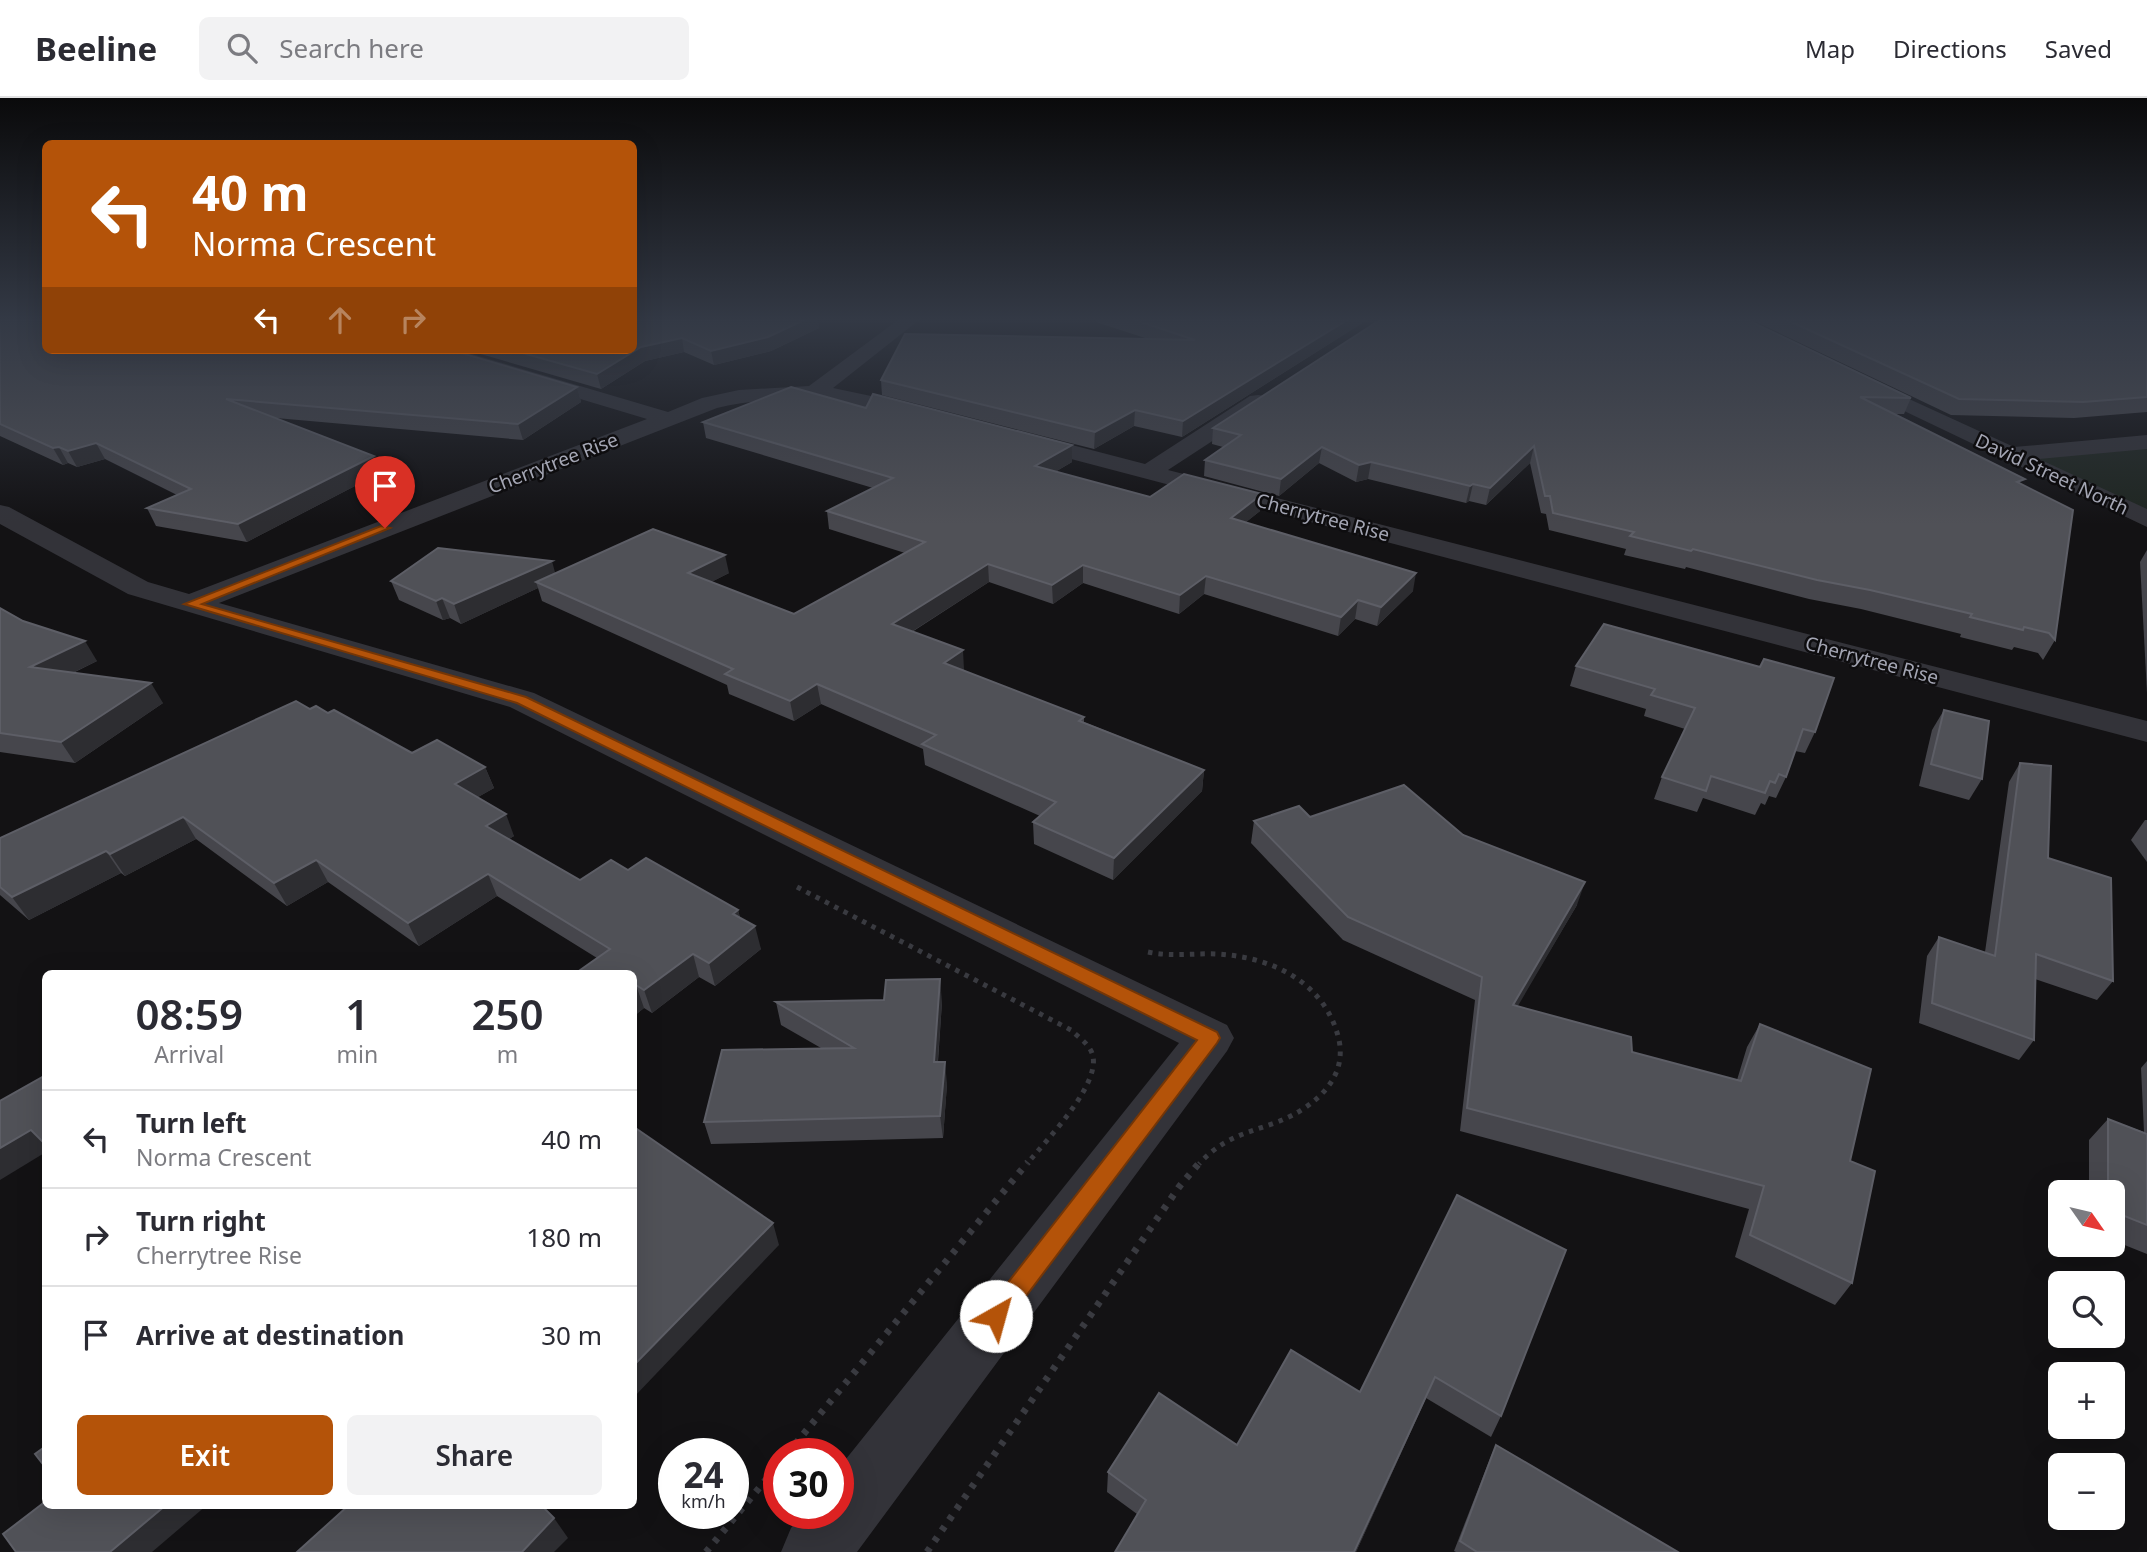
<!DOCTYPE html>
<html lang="en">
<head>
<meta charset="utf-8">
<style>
  body { margin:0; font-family:"Noto Sans",sans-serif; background:#f2f2f3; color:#2b2b33; height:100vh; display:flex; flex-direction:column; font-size:26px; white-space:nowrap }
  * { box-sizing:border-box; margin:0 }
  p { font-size:23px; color:#7c7c81 }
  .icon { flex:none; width:38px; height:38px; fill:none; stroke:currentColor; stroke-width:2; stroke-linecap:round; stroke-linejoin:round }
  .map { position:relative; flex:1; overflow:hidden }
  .side { position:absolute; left:42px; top:872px; width:595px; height:539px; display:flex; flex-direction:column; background:#fff; border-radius:10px; box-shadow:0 7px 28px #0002 }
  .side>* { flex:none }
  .guide { position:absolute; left:42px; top:42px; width:595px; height:214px; border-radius:10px; box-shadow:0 7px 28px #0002; background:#b45309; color:#fff; overflow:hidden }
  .needle { width:46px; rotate:124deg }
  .buttons { position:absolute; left:2048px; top:1082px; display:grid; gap:14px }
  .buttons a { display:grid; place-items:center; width:77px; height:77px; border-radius:10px; background:#fff; box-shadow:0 7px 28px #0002; font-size:35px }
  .speed { position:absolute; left:658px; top:1340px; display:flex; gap:14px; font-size:35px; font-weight:700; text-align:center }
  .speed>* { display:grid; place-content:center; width:91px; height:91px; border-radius:50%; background:#fff; box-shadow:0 7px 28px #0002; line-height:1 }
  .speed small { font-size:18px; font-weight:400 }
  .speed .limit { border:10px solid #d22; background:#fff; color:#111 }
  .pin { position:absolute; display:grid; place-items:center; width:60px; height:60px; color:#fff; margin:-72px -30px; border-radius:50% 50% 50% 0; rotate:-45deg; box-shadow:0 0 7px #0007 }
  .pin .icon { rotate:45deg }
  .me { position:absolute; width:77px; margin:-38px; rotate:38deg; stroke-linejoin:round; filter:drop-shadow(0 0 5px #0008) }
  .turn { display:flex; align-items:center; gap:24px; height:147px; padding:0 35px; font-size:32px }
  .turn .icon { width:91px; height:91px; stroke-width:2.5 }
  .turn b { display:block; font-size:49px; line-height:60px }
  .lanes { display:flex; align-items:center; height:66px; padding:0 35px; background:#0003; justify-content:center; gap:35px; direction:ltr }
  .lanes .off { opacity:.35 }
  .eta { display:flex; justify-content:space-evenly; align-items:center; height:119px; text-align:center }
  .eta b { font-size:42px; font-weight:600; line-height:49px }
  .cta { display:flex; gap:14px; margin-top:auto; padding:14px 35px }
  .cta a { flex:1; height:80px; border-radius:10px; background:#b45309; color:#fff; font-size:28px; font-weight:600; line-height:80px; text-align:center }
  .cta a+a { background:#f2f2f3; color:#2b2b33 }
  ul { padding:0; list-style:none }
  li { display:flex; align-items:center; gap:21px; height:98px; padding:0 35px; border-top:2px solid #e1e1e2 }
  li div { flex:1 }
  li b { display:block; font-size:26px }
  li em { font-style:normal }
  header { display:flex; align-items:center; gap:42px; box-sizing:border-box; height:98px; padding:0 35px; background:#fff; border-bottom:2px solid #e1e1e2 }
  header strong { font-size:33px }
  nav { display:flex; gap:38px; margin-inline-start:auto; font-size:24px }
  .search { width:490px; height:63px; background:#f2f2f3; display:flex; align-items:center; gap:18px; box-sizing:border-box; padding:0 24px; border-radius:10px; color:#7c7c81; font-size:26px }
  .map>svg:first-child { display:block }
  .green { fill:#1f2621 }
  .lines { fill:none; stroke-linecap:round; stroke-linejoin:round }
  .path-far1 { stroke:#393a40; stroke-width:5; stroke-dasharray:4.5 6; stroke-linecap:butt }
  .path { stroke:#393a40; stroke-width:7; stroke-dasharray:5 8; stroke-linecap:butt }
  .street { fill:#333339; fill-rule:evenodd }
  .wall { fill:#46464c }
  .shaded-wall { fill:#2d2d31 }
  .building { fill:#505157; stroke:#5d5e66; stroke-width:2 }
  .route { fill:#b45309; stroke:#753606; stroke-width:2 }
  .labels { text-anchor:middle; stroke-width:5; stroke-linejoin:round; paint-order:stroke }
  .far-street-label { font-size:19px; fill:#a4a6b4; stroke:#0e0d0f }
</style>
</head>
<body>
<header>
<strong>Beeline</strong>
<div class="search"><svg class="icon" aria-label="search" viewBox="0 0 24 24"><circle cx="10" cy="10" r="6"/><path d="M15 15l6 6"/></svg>Search here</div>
<nav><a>Map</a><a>Directions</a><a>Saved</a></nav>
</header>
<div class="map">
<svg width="2147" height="1454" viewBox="0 0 2147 1454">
  <rect width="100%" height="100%" fill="#131214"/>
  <!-- green -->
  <polygon class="green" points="2147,344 2147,421 2009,356"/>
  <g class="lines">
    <!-- path-far1 -->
    <g class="path-far1">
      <path d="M797,789L1071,932C1077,938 1086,944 1090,951C1109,980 1044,1044 1027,1066"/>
      <path d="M1148,854C1171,859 1194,855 1217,856C1273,859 1326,885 1339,942C1345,971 1329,993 1306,1009C1269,1035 1233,1028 1199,1066"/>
    </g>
    <!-- path -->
    <g class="path">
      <polyline points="787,1356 1028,1064"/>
      <polyline points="706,1454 779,1366"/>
      <polyline points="927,1454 1179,1089 1200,1064"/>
    </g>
    <!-- street -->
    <g class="street">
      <path d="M898,222H919L833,290L928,310L931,315L928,320L920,322C847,304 791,293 717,310L219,505L534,595L1227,927L1234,940L1227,953L857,1454H781L791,1430L803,1416H838V1371L1179,945L510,609L128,496L0,426V407L9,409L148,484L189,496L647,321L430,256L427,252H458L668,314L702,300L739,292L809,288Z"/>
      <polygon points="1861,279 2014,349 2147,337 2147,351 2039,361 2147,411 2147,429 1854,289 1851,285 1854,281"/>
      <polygon points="1258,297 1266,298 1269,303 1266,308 1168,372 2147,623 2147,644 1014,346 1011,341 1014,336 1022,334 1145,366 1250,298"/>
    </g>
  </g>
  <!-- wall -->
  <g class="wall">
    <polygon points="0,222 577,289 581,304 523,342 276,320 380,375 247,444 156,428 147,410 177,397 105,361 77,369 68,365 63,367 0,338"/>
    <polygon points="634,222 818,222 819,230 771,253 714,267 684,254 645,263 601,291 467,252 634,252"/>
    <polygon points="1096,222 1367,222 1182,339 1134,328 1094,351 882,297 881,282 1148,241 1096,224"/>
    <polygon points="1380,222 1911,300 1904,316 1893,316 2022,387 2055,542 2043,562 2038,555 2014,549 2012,552 1960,539 1961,536 1861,511 1809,501 1686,469 1685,471 1624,457 1626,451 1549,432 1546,416 1541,415 1530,365 1486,407 1469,403 1466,405 1368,381 1356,384 1319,365 1279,398 1204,378 1205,362 1223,349 1212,346 1213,330"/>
    <polygon points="1752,222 2147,222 2147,314 2074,320 1951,317"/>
    <polygon points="703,324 1072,364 1055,374 1150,399 1262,396 1260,413 1246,424 1413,493 1377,528 1355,521 1338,538 1204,496 1179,516 1083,485 1053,506 989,484 912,534 964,572 963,572 1084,619 1084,624 1204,672 1202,693 1113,782 1034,746 1033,724 1040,718 925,667 923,651 821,606 794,623 729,596 727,587 542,503 538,490 461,526 450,520 443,522 399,502 391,483 556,476 729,475 711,484 794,516 905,455 829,431 827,413 873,390 706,340"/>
    <polygon points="2147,452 2147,595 2140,464"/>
    <polygon points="0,510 97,563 73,575 163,605 75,665 0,654"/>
    <polygon points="1576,568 1815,634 1805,655 1795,653 1786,679 1776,700 1769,698 1765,707 1761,705 1755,717 1703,700 1697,714 1654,701 1662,679 1685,631 1644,618 1646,611 1570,588"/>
    <polygon points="310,611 328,615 412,655 485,669 494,690 478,699 514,738 509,741 580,782 628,772 738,812 740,820 761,851 715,888 699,879 652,915 644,910 634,918 634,875 597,860 497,798 419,848 328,784 287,808 196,741 125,778 121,775 29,822 0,797 0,740"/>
    <polygon points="1944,612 1982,681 1969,702 1919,688 1932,632"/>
    <polygon points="2020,665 2048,760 2113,883 2097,902 2035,881 2034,942 2019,962 1919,925 1927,858 1939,839 1985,854 2009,684"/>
    <polygon points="1310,719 1463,737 1577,807 1517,908 1632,954 1737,982 1747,949 1760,926 1850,1063 1852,1185 1835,1207 1735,1159 1749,1111 1460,1033 1475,902 1343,842 1251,745 1254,723"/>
    <polygon points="2145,722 2147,722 2147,764 2131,742"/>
    <polygon points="776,904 942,904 938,964 947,986 943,1040 711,1046 704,1024 821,950 781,927"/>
    <polygon points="2147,963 2147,1156 2112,1142 2112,1094 2089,1094 2089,1042 2108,1021 2144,1034 2141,970"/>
    <polygon points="1457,1097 1501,1318 1491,1339 1426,1300 1356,1454 1115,1454 1137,1416 1107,1394 1108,1374 1237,1347 1360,1294"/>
    <polygon points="1496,1347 1678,1454 1456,1454 1454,1453 1491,1358"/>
  </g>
  <!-- shaded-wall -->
  <g class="shaded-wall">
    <polygon points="804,222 818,222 819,230 771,253 714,267 711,253"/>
    <polygon points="1347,222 1367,222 1182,339 1183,323"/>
    <polygon points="682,240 684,254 645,263 601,291 597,276 641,249"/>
    <polygon points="577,289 581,304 523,342 518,326"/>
    <polygon points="1135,312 1134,328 1094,351 1095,334"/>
    <polygon points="96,345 105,361 77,369 68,353"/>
    <polygon points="1072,347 1072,364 1036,385 1035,368"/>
    <polygon points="1534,348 1530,365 1486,407 1490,390"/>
    <polygon points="59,349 68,365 63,367 53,350"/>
    <polygon points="1322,349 1319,365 1279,398 1281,381"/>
    <polygon points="374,358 380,375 247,444 238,426"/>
    <polygon points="1371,364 1368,381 1356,384 1359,367"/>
    <polygon points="1473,386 1469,403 1466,405 1470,388"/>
    <polygon points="1262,396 1260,413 1229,438 1231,420"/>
    <polygon points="725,457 729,475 692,494 688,475"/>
    <polygon points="552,463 557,482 536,484 538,490 461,526 454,506"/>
    <polygon points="988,466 989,484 894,545 892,526"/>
    <polygon points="1083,467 1083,485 1053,506 1052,487"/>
    <polygon points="1416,475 1413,493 1377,528 1381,509"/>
    <polygon points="1206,478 1204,496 1179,516 1180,497"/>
    <polygon points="442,500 450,520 443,522 436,503"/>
    <polygon points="1358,502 1355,521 1338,538 1341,519"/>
    <polygon points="85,543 97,563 43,589 30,569"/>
    <polygon points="963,552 964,572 945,585 944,565"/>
    <polygon points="151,585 163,605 75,665 61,644"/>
    <polygon points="817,586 821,606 794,623 790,603"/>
    <polygon points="485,669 494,690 464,707 455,686"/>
    <polygon points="1204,672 1202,693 1113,782 1114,760"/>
    <polygon points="506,716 514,738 495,750 486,728"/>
    <polygon points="183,719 196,741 125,778 110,756"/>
    <polygon points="106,753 121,775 29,822 12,799"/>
    <polygon points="316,762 328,784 287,808 274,785"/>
    <polygon points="488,776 497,798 419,848 408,825"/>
    <polygon points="1585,784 1577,807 1505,930 1513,907"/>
    <polygon points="738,812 744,834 733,816"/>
    <polygon points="755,828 761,851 715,888 709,865"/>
    <polygon points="693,856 699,879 652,915 644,892"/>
    <polygon points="940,881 942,904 936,986 934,964"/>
    <polygon points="636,887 644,910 634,918 634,890"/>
    <polygon points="945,964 947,986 943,1040 940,1018"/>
    <polygon points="31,1032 46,1047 46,1054 0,1082 0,1050"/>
    <polygon points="773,1125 779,1147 634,1299 634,1267"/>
    <polygon points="1435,1279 1426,1300 1356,1454 1354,1454"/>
    <polygon points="166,1407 207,1407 152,1454 110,1454"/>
    <polygon points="554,1420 568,1440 554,1454 522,1454"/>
  </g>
  <!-- building -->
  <g class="building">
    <polygon points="0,222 46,222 46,252 451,252 577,289 518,326 226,301 374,358 238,426 147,410 191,391 96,345 68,353 59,349 53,350 0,326"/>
    <polygon points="634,222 804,222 768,239 711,253 682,240 641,249 597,276 512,252 634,252"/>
    <polygon points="1135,222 1347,222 1183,323 1135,312 1095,334 881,282 905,236 1195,242"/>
    <polygon points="1380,222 1748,222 1911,300 1860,299 2025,381 2017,384 2073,412 2055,542 2049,535 2024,529 2023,532 1970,519 1972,516 1870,492 1817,482 1693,451 1691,453 1630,438 1634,434 1553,415 1550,398 1545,398 1534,348 1490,390 1473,386 1470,388 1371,364 1359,367 1322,349 1281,381 1205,362 1241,337 1213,330"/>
    <polygon points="1787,222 2147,222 2147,299 2083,304 1959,301"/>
    <polygon points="791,289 866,310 873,296 1072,347 1035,368 1150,399 1184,376 1262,396 1231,420 1416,475 1381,509 1358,502 1341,519 1206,478 1180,497 1083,467 1052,487 988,466 892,526 963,552 944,565 1084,619 1079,623 1204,672 1114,760 1033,724 1056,704 922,646 936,637 817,586 790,603 725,576 733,571 536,484 653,431 725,457 688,475 794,516 925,444 827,413 893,380 703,324"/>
    <polygon points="438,450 552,463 454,506 442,500 436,503 391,483"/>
    <polygon points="0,510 23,523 85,543 30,569 151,585 61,644 0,635"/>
    <polygon points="1604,526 1760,569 1764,561 1834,580 1815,634 1803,631 1786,679 1779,676 1775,685 1770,683 1765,695 1711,678 1706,693 1662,679 1695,610 1651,597 1655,591 1576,568"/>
    <polygon points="296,603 310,611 316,608 328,615 334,612 412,655 437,642 485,669 455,686 506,716 486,728 580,782 611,762 628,772 646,760 738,812 733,816 755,828 709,865 693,856 644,892 636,887 634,890 634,875 576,875 610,851 488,776 408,825 316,762 274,785 183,719 110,756 106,753 12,799 0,789 0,740"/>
    <polygon points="1944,612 1989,623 1982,681 1931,666"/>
    <polygon points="2020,665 2051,668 2048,760 2111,780 2113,883 2036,856 2034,942 1932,905 1939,839 1995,858"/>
    <polygon points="1404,687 1463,737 1585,784 1513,907 1631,939 1632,954 1741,983 1760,926 1871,971 1850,1063 1875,1073 1852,1185 1750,1137 1764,1088 1467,1010 1482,879 1348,819 1254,723 1299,708 1310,719"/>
    <polygon points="940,881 934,964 945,964 940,1018 704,1024 722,952 854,950 776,904 884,902 886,882"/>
    <polygon points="46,977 46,1047 31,1032 0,1050 0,1003"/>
    <polygon points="2108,1021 2147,1036 2147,1127 2112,1113 2112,1094 2108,1094"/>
    <polygon points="634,1029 773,1125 634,1267"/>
    <polygon points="1457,1097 1566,1152 1501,1318 1435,1279 1354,1454 1115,1454 1146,1402 1108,1374 1159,1295 1237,1347 1291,1252 1360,1294"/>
    <polygon points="1496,1347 1678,1454 1477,1454 1460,1443"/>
    <polygon points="46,1348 46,1370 35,1356"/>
    <polygon points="46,1403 46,1407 166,1407 110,1454 16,1454 3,1436"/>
    <polygon points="349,1407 541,1407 554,1420 522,1454 297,1454"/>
  </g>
  <!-- sky -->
  <linearGradient id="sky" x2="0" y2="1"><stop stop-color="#0a0a0b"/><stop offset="0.52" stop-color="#333945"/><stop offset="1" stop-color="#333945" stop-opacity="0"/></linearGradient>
  <rect width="2147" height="426" fill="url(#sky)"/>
  <!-- route -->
  <polygon class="route" points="381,428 390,430 202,506 526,599 1217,934 1220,940 1217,945 1005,1226 996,1230 988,1226 984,1218 988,1210 1197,942 517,605 184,506"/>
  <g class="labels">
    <!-- far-street labels -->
    <g class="far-street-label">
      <text transform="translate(553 365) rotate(-21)" y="7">Cherrytree Rise</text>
      <text transform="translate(2052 376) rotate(25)" y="7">David Street North</text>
      <text transform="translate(1323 419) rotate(15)" y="7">Cherrytree Rise</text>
      <text transform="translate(1872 562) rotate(15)" y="7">Cherrytree Rise</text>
    </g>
  </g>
</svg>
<div class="buttons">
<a><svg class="needle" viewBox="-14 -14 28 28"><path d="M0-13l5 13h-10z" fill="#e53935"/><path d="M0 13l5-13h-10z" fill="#7c7c81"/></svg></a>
<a><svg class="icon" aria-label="search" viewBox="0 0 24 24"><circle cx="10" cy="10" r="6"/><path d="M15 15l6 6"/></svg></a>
<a>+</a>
<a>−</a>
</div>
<div class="speed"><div>24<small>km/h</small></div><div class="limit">30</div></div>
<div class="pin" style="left:385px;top:430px;background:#d93025"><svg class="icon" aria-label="arrive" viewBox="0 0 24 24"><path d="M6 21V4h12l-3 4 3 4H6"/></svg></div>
<svg class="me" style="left:996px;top:1218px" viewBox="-20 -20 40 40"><circle r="19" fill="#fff"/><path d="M0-13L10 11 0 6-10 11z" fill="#b45309"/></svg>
<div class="guide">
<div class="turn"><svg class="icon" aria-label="left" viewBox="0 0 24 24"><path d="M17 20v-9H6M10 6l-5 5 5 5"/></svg><div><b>40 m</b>Norma Crescent</div></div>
<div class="lanes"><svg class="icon" aria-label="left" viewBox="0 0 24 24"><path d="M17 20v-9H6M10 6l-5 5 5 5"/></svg><svg class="icon off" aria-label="ahead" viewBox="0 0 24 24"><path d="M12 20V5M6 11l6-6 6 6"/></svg><svg class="icon off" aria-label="right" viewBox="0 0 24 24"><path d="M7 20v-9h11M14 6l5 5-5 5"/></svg></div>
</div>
<section class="side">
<div class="eta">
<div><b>08:59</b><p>Arrival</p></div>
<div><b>1</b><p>min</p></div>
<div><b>250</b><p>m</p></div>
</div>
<ul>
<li><svg class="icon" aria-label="left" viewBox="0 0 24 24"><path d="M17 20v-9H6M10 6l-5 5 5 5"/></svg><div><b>Turn left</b><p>Norma Crescent</p></div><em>40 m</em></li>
<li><svg class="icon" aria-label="right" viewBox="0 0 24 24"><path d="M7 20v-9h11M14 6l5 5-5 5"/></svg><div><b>Turn right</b><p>Cherrytree Rise</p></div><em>180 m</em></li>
<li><svg class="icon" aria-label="arrive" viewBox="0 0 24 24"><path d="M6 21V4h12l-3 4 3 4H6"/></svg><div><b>Arrive at destination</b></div><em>30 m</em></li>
</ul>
<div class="cta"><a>Exit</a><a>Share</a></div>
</section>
</div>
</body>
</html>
